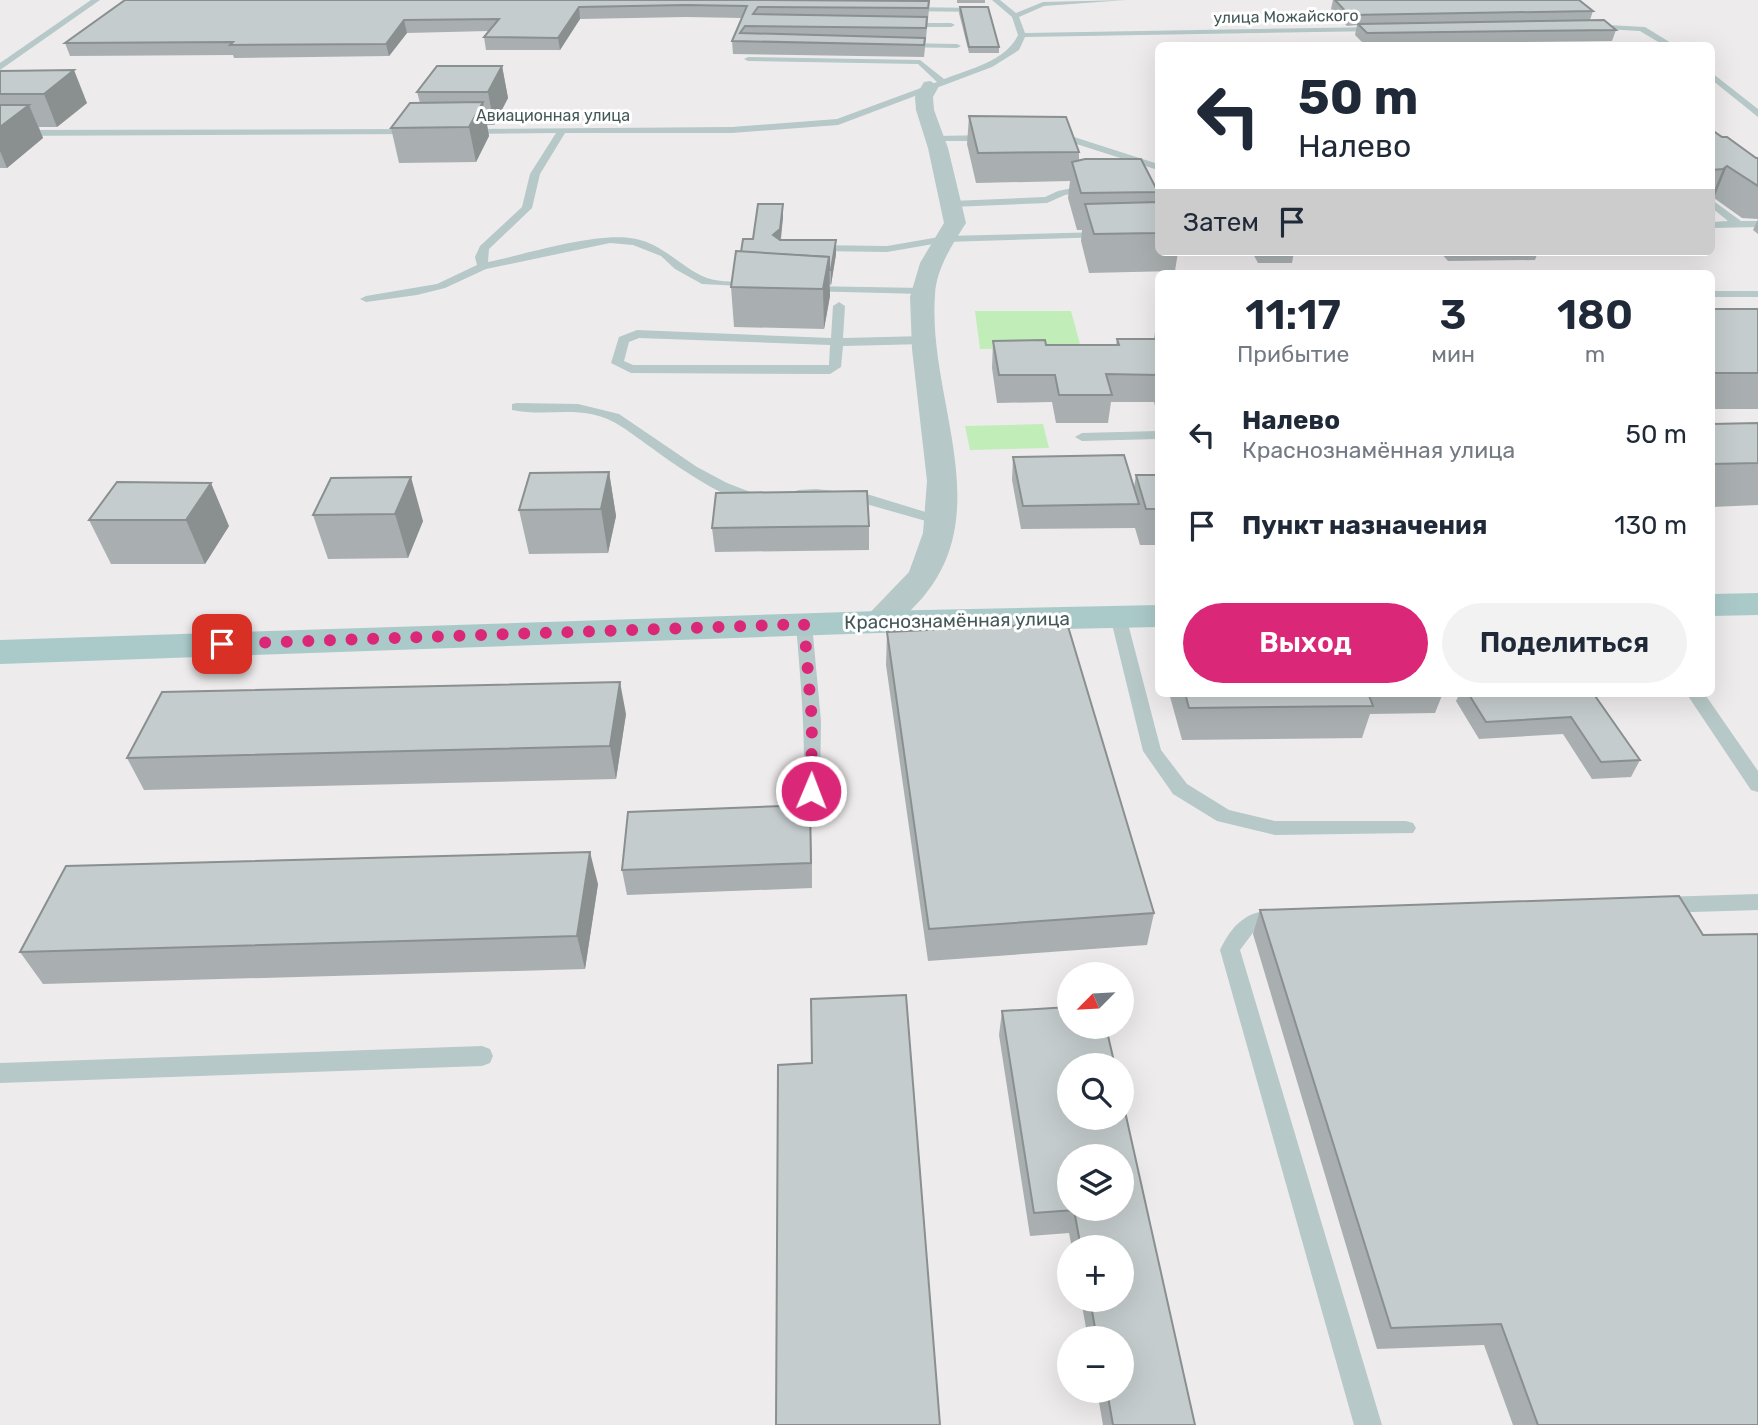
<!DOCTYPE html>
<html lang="ru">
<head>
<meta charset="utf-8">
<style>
  body { margin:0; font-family:Rubik,sans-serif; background:#f2f2f3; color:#1f2937; height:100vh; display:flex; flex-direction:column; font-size:26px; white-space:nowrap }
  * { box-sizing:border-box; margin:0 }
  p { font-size:23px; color:#747a83 }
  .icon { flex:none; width:38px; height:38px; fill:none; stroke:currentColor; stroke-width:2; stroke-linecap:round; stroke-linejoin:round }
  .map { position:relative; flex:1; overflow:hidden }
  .sheet { position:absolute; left:1155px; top:270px; width:560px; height:427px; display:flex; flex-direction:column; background:#fff; border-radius:10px; box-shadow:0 7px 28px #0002 }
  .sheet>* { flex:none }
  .guide { position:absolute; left:1155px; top:42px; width:560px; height:214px; border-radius:10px; box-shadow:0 7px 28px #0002; background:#fff; color:#1f2937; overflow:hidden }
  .needle { width:46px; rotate:246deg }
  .controls { position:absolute; left:1057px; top:962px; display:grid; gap:14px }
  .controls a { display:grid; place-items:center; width:77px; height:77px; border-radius:50%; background:#fff; box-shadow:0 7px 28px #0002; font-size:35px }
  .pin { position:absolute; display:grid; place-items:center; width:60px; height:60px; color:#fff; margin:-30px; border-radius:14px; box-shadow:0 4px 10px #0006 }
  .me { position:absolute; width:77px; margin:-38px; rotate:1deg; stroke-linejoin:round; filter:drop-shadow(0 0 5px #0008) }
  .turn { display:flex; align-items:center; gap:24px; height:147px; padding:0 28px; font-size:32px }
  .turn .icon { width:91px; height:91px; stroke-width:2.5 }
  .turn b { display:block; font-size:49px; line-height:60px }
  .then { display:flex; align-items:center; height:66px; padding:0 28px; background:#0003; gap:14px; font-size:26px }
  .eta { display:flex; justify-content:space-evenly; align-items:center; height:119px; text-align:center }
  .eta b { font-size:42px; font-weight:600; line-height:49px }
  .action { display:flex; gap:14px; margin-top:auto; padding:14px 28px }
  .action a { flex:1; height:80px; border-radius:42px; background:#db2777; color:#fff; font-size:28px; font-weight:600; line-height:80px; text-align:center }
  .action a+a { background:#f2f2f3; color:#1f2937 }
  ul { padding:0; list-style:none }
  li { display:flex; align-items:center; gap:21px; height:91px; padding:0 28px }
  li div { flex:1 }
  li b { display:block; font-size:26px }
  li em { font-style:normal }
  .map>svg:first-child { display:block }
  .green { fill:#c0edb8 }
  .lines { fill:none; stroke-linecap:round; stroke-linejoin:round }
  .service { fill:#b6c8c7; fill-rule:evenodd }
  .minor { fill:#b6c8c7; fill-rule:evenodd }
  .primary { fill:#aacac9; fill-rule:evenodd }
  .wall { fill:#a9afb0; fill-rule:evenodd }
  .shaded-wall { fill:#8a8f90 }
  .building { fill:#c5cccd; stroke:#8a8f90; stroke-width:2; fill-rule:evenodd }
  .route { stroke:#db2777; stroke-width:12; stroke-dasharray:0 21.6 }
  .labels { text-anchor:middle; stroke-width:6; stroke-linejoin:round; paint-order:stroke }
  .far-street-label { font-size:16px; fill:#445857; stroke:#fff }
  .street-label { font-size:19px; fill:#445857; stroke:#fff }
</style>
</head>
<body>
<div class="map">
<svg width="1758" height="1425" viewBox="0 0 1758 1425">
  <rect width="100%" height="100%" fill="#eeebed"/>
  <!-- green -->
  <g class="green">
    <polygon points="975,311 1071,311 1081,348 980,349"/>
    <polygon points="1043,424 1049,448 970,450 965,426"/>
  </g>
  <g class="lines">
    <!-- service -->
    <g class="service">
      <polygon points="91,0 100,0 0,70 0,63"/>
      <path d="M992,0H1000L1016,13L1043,2L1126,0L1044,6L1019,17L1025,33L1379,27L1383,29L1379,31L1025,37L1019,50L992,67L838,125L732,133H565L540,174L532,208L489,249L488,262C527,254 599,231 636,239C665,245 681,268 707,278C720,283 740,281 755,282L759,283V287L702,284L675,269L661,256L633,245L610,243L486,269L445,288L417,295L366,302L360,299L366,296L437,284L477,265L475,257L480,246L522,207L530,174L556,133L465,134L462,133V129L732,127L837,119L937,82L918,64L748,61L744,59L748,57L920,60L944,79C970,69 1006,61 1018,35L1012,17Z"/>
      <polygon points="905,7 982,8 986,10 982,12 902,11"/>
      <polygon points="905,23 951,23 955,25 951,27 902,27"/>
      <polygon points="1589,24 1645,27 1676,46 1665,46 1640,31 1586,28"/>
      <polygon points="901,43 957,44 961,46 957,48 898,47"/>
      <polygon points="1712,73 1758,109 1758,117 1712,80"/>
      <polygon points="416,129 418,131 413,134 0,136 0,130"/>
      <polygon points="1054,134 1074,137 1158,164 1158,170 1070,142 1051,139 1051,135"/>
      <polygon points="935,136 991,135 996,138 991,141 932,141 932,137"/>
      <polygon points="1092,184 1097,187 1096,189 1065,195 1047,203 952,207 947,204 952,201 1045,197 1058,191"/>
      <polygon points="1712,200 1741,221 1758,221 1758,227 1712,228 1712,222 1728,221 1712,208"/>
      <polygon points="1103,232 1107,233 1107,237 945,242 887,252 813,251 808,248 813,245 887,246 945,236"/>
      <polygon points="808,286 923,288 929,291 923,294 804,291 804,287"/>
      <rect x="1712" y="291" width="46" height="6"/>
      <path d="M839,302L845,306L843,338L925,336L931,340L925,344L843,346L841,367L830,374L631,373L611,363L619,337L637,330L831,338L833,306ZM639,338L830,345L829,365H633L624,361L629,342Z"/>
      <path d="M517,403L578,404L619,414L697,467L727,483L766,498C741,521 645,441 622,427C584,402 551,418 512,410V404Z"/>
      <polygon points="1158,431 1158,439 1082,441 1075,437 1082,433"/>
      <polygon points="816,489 870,495 945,518 947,521 940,525 852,500 798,498 791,494 798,490"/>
      <polygon points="1118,611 1126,616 1161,750 1187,784 1229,810 1275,821 1406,821 1413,823 1416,828 1413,833 1275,835 1217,821 1173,794 1143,751 1110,616"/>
      <path d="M804,619L812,624L821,721L820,791L803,815L781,820L774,818L772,813L774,808C786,804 794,803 800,791C810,772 798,652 796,624Z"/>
      <polygon points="1686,693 1704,693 1758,771 1758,792 1751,790"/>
      <polygon points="1758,894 1758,910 1661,913 1654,911 1651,905 1654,899 1661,897"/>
      <path d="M1279,909L1286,911L1289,917L1286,923L1255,930L1240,950L1382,1425H1354L1220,950C1234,922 1247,911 1279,909Z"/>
      <polygon points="482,1046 490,1049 493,1056 490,1063 482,1066 0,1083 0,1063"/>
    </g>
    <!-- minor -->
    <path class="minor" d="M930,81L939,86L933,97L934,110L948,148L966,223C952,245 936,269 935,295C927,403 1004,520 911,610C896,624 887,635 866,630L861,622L909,572L923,533L927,481L912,349L910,297L920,263L944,223L928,148L916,110L915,97L924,82Z"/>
    <!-- primary -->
    <g class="primary">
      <polygon points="1758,593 1758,615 1712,616 1712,594"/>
      <polygon points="1158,605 1158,627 878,633 0,664 0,640 878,611"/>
    </g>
  </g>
  <!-- wall -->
  <g class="wall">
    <polygon points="125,0 930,0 924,57 733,54 732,41 742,18 686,17 580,19 560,50 486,50 484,37 489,31 407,33 389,56 234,58 233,55 70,56 65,43"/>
    <rect x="957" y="0" width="28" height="3"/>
    <polygon points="1333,0 1579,0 1593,11 1590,20 1616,30 1612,41 1364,44 1355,35 1357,25 1347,26 1331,9"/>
    <polygon points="960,7 999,47 999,53 969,53 959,13"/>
    <polygon points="502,66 508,98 494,125 487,125 489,136 476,162 399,163 391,128 420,103 417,92"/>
    <polygon points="0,72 87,103 57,127 39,127 43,138 7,168 0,168"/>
    <polygon points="969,116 1079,152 1079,161 1158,191 1157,202 1158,202 1158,252 1178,252 1175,271 1089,273 1081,241 1082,230 1077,230 1068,198 1070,181 976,183 967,144"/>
    <polygon points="1712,130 1722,137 1758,158 1758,234 1753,230 1758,219 1742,218 1714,198 1712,200"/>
    <polygon points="783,204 783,217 781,240 836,240 836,254 831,285 829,284 830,296 824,329 734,327 731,287 753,239"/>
    <polygon points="1252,252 1294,252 1292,263 1258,263"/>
    <polygon points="1440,252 1538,252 1535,260 1448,261"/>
    <rect x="1712" y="309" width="46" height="100"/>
    <polygon points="1158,311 1158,417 1154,402 1111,402 1108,423 1056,423 1052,402 997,403 992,368 993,341 1046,345 1116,345 1117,339 1154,339"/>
    <polygon points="1758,423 1758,505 1712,507 1712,424"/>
    <polygon points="1013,457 1134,487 1136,475 1158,475 1158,545 1140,545 1135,528 1021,529 1012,480"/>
    <polygon points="609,472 616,516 608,553 529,554 519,510"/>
    <polygon points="331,478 423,521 408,558 328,559 313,515"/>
    <polygon points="117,482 229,526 205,564 111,564 89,520"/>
    <polygon points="869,526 869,550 715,552 712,528"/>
    <polygon points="887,632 1154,913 1147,945 928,961 886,665"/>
    <polygon points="1169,693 1443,693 1435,713 1370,714 1362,738 1182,740"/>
    <polygon points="1460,693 1593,693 1640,760 1631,777 1592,779 1563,734 1479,739 1456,701"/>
    <polygon points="626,714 616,779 144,790 127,758"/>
    <polygon points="810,805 812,888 627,895 622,870"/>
    <polygon points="598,884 585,969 43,984 20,952"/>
    <polygon points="1260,910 1703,935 1758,1425 1513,1425 1484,1345 1377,1349 1253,934"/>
    <path d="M1069,1007V1027H1106L1115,1066H1069V1118H1122V1098L1195,1425H1103L1097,1391H1122V1339H1088L1081,1300H1122V1248H1072L1069,1233L1030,1236L999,1035L1002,1011ZM1069,1157H1122V1209H1069Z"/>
  </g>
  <!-- shaded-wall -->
  <g class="shaded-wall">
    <polygon points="579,7 580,19 560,50 558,38"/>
    <polygon points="404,20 407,33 389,56 386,44"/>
    <polygon points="502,66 508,98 494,125 488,92"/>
    <polygon points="74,70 87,103 57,127 44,94"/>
    <polygon points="483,102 489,136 476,162 469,127"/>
    <polygon points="29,105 43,138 7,168 0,151 0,127"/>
    <polygon points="1727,166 1714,198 1712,200 1712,196 1723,169"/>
    <polygon points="783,204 783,217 780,243 773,235"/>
    <polygon points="836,240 836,254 831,285 831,270"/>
    <polygon points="829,257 830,296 824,329 823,289"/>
    <polygon points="609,472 616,516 608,553 601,509"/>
    <polygon points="411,477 423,521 408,558 395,514"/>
    <polygon points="211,483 229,526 205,564 186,520"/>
    <polygon points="620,682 626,714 616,779 610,746"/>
    <polygon points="810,805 811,830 812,888 811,863"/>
    <polygon points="590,852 598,884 585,969 577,936"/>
  </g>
  <!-- building -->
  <g class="building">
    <polygon points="125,0 762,0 929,1 928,8 758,7 753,14 927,17 926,28 745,26 740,33 925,38 924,45 732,41 747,6 685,5 579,7 558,38 484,37 499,19 404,20 386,44 230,45 233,42 65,43"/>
    <polygon points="1335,0 1579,0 1593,11 1349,15"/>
    <polygon points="960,7 988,7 999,47 969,47"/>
    <polygon points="1604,20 1616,30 1367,33 1358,24"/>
    <polygon points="437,66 502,66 488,92 417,92"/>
    <polygon points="74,70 44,94 0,94 0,71"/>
    <polygon points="483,102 469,127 391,128 410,103"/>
    <polygon points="0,105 29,105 0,127"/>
    <polygon points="969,116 1066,117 1079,152 978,153"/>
    <polygon points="1712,130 1722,137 1727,137 1756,158 1758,158 1758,186 1727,166 1723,169 1712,170"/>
    <polygon points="1085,159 1141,159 1158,192 1081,193 1072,162"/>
    <polygon points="1158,202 1158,233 1094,234 1085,204"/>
    <polygon points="758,204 783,204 780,229 773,235 780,240 836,240 831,270 829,270 829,257 741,252 743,239 753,239"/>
    <polygon points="736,251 829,257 823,289 731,287"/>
    <rect x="1712" y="309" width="46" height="64"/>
    <polygon points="1117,339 1158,339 1158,375 1106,374 1112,395 1059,395 1055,375 999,375 993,341 1045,340 1046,345 1119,345"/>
    <polygon points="1758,423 1758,463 1712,464 1712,424"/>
    <polygon points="1124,455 1139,504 1023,506 1013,457"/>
    <polygon points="609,472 601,509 519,510 530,473"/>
    <polygon points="1136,475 1158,475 1158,509 1146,509"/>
    <polygon points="411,477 395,514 313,515 331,478"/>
    <polygon points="117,482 211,483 186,520 89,520"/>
    <polygon points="867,491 869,526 712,528 716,493"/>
    <polygon points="1067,623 1154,913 929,929 887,632"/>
    <polygon points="620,682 610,746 127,758 162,692"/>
    <polygon points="1185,693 1368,693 1373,706 1189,708"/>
    <polygon points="1468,693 1593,693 1640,760 1601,762 1571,717 1486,722"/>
    <polygon points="810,805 811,863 622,870 628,812"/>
    <polygon points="590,852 577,936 20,952 66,866"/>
    <polygon points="1679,896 1703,935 1758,934 1758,1425 1538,1425 1501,1324 1391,1328 1260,910"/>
    <polygon points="906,995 940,1425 776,1425 778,1065 812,1063 811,999"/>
    <path d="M1069,1007V1027H1106L1115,1066H1069V1118H1122V1098L1195,1425H1113L1107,1391H1122V1339H1097L1090,1300H1122V1248H1081L1074,1210L1034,1213L1002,1011ZM1069,1157H1122V1209H1069Z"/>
  </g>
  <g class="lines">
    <!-- route -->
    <polyline class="route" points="222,644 804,624 812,721 811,791"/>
  </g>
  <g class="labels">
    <!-- far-street labels -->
    <g class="far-street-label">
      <text transform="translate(1286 16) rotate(-1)" y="6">улица Можайского</text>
      <text x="553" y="121">Авиационная улица</text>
    </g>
    <!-- street labels -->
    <g class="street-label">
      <text transform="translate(957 620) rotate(-1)" y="7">Краснознамённая улица</text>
    </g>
  </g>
</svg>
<div class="controls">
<a><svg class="needle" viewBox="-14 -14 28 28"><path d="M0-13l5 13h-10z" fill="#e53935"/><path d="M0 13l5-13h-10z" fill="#747a83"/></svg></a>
<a><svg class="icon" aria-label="search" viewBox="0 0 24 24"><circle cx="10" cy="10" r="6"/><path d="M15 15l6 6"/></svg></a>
<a><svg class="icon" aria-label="layers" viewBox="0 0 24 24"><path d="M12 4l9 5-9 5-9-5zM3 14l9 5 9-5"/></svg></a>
<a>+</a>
<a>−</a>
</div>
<div class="pin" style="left:222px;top:644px;background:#d93025"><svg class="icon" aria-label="arrive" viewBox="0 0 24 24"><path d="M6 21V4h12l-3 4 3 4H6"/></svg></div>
<svg class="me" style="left:811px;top:791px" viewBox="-20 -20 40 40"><circle r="17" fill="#db2777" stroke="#fff" stroke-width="3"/><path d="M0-11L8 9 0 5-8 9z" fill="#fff"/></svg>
<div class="guide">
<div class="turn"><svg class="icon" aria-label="left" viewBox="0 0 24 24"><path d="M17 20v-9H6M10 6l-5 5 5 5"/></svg><div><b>50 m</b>Налево</div></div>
<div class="then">Затем<svg class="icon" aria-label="arrive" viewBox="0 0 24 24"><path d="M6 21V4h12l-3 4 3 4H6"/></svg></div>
</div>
<section class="sheet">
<div class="eta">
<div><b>11:17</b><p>Прибытие</p></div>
<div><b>3</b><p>мин</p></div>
<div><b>180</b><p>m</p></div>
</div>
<ul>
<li><svg class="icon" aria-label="left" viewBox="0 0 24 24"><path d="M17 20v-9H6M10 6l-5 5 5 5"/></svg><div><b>Налево</b><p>Краснознамённая улица</p></div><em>50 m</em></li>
<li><svg class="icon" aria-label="arrive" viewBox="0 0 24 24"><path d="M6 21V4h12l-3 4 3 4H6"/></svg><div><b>Пункт назначения</b></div><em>130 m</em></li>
</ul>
<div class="action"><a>Выход</a><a>Поделиться</a></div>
</section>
</div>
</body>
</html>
